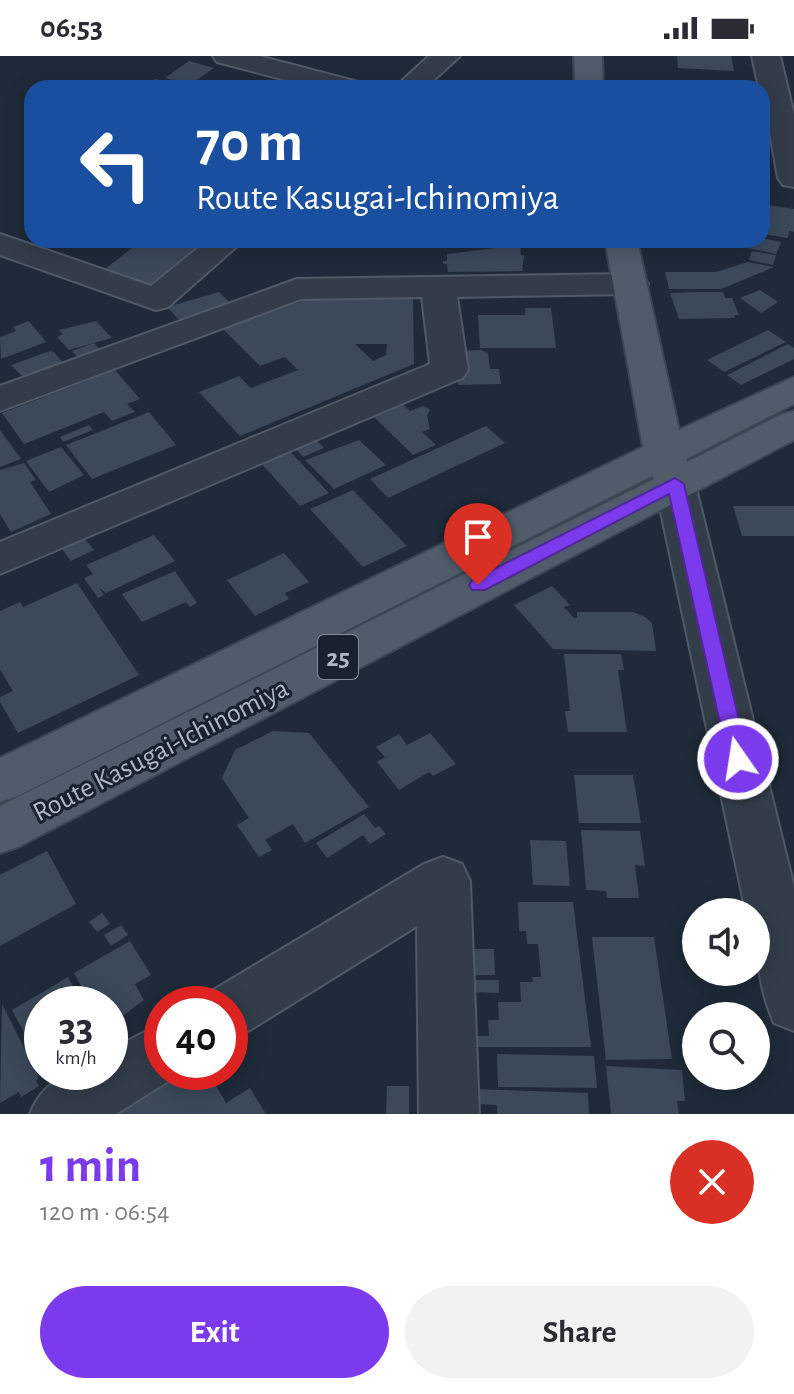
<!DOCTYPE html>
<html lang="en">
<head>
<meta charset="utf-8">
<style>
  body { margin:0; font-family:"Alegreya Sans",sans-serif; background:#f2f2f3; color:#2b2b33; height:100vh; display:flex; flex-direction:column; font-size:30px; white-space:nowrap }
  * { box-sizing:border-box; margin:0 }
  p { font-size:26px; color:#7c7c81 }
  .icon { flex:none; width:44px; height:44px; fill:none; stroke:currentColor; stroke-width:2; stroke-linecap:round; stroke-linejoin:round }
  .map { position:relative; height:1058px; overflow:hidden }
  .panel { display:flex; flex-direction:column; background:#fff; flex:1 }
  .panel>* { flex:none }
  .guide { position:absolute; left:24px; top:24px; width:746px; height:168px; border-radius:24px; box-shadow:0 4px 20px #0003; background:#1a4fa0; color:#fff; overflow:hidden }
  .buttons { position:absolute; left:682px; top:842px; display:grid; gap:16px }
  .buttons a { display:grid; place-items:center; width:88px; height:88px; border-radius:50%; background:#fff; box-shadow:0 4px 20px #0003; font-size:40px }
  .speed { position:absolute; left:24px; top:930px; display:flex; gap:16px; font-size:40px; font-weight:700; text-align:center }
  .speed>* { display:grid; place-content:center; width:104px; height:104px; border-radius:50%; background:#fff; box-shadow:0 4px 20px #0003; line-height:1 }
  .speed small { font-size:20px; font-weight:400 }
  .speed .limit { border:12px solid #d22; background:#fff; color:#111 }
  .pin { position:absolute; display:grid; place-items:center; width:68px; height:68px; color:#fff; margin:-82px -34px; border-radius:50% 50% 50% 0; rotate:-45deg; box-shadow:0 0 8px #0007 }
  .pin .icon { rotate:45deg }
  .me { position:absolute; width:88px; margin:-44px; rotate:347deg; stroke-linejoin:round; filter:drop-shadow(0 0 6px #0008) }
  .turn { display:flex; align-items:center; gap:28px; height:168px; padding:0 40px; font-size:36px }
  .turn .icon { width:104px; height:104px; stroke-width:2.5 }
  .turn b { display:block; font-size:56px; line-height:68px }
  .round { display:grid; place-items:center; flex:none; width:84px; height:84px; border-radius:42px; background:#f2f2f3 }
  .overview { display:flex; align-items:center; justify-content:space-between; height:136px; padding:0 40px }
  h1 { font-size:48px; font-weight:600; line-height:60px; color:#7c3aed }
  .primary-button { display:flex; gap:16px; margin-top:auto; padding:16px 40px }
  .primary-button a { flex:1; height:92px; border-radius:48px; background:#7c3aed; color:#fff; font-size:32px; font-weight:600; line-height:92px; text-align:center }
  .primary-button a+a { background:#f2f2f3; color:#2b2b33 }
  .status { display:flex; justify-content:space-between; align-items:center; height:56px; padding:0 40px; background:#fff; direction:ltr }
  .status svg { height:22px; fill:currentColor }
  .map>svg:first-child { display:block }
  .building { fill:#3b4959; fill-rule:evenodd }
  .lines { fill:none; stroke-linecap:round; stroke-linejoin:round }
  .minor-casing { stroke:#505a67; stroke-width:4 }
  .major-casing { stroke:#3c4653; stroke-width:4 }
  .minor { fill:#333d4a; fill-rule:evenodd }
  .major { fill:#505c6a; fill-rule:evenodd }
  .route { fill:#7c3aed; stroke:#51269a; stroke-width:2 }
  .labels { text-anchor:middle; stroke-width:6; stroke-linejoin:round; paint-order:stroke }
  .shield { fill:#18222e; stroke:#808a98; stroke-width:2 }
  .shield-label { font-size:26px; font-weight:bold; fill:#adb7c6 }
  .street-label { font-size:28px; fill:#adb7c6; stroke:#18222e }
</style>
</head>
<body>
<div class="status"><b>06:53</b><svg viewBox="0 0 49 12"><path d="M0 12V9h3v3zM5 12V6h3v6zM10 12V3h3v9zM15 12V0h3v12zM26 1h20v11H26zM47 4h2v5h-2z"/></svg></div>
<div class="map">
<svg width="794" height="1058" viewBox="0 0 794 1058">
  <rect width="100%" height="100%" fill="#1f2b39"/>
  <!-- building -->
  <g class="building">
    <polygon points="677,0 731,0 734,15 678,12"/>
    <polygon points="189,5 214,12 185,32 179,30 183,27 165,22"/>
    <polygon points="156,23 172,28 178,32 144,31"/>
    <polygon points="718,24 749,28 748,32 717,32"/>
    <polygon points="762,148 794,153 794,176 789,175 788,182 762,178"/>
    <polygon points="762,182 781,186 776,198 748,192 752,184"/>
    <polygon points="142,184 217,184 155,236 100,217"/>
    <polygon points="520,189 521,199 524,199 522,215 448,216 447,208 443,208 443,205 447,205 447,198"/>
    <polygon points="752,195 776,199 773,209 749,204"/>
    <polygon points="748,206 774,211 721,233 669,233 665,216 716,216"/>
    <polygon points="760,234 778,246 761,257 740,242"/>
    <polygon points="219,236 229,246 181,266 167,251"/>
    <polygon points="692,236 723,236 725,242 732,242 739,259 734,259 735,262 679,263 670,237"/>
    <path d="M299,242H413L414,308L240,380L199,336L239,320L251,332L298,314L285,301L260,310L221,271ZM355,288H387L386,299L373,305Z"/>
    <polygon points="525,252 551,252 556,292 480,292 478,259 525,259"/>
    <polygon points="29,265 46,286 1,303 0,281 16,275 13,271"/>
    <polygon points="96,265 112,282 69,294 57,281 63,278 59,274"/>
    <polygon points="768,274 786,286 724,316 707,304"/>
    <polygon points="94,287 102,296 80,304 72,295"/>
    <polygon points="788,288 794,292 794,303 741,329 727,319"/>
    <polygon points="481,294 488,297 490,313 499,313 501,328 458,329 455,295"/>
    <polygon points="50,295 54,296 66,310 26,324 11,309"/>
    <polygon points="115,314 140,343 127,348 135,356 112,365 104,356 24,388 2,357"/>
    <polygon points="401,346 410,355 423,350 430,353 427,360 430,373 422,376 436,389 413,399 372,359"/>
    <polygon points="149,356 176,389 92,423 66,389"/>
    <polygon points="89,369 93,374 63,386 60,381"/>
    <polygon points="486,370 505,387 388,442 370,423"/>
    <polygon points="0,374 21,403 0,411"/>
    <polygon points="314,382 324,392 303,401 294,391"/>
    <polygon points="359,384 386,409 334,433 305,404"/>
    <polygon points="61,391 84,419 49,436 26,405"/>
    <polygon points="288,393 329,437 300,450 260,406"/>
    <polygon points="24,407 36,424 30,426 51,458 11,476 0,458 0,414"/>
    <polygon points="353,434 407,490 363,511 310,453"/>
    <polygon points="733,450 794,450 794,480 742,480"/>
    <polygon points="82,479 94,494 71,505 59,489"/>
    <polygon points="154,479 175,505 106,537 99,532 104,539 98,542 84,522 93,518 86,509"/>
    <polygon points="284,497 309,526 285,537 289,543 255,560 227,524"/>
    <polygon points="175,515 197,547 190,551 186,546 142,566 122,538"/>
    <polygon points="77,527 139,619 18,677 0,646 0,641 13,635 0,614 0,555 20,546 23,551"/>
    <polygon points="552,530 570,549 564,551 574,562 577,562 577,556 633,556 645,561 652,567 656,595 553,593 514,549"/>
    <polygon points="564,598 621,598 624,614 618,614 627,676 568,676 565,655 570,655"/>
    <polygon points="273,675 309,677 369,751 305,787 293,768 265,784 272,794 259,801 237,769 249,762 222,722 235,694"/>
    <polygon points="430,677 456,708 433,720 429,716 399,734 377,706 385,701 376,691 399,678 407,689"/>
    <polygon points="574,719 633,719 641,767 579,767"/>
    <polygon points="364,758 375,772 379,770 386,778 370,788 363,779 327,802 316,787"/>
    <polygon points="581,774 640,775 645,810 635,809 639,842 607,842 606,835 586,834"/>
    <polygon points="530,784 566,785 570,830 533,829"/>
    <polygon points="47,795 76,848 0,890 0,819"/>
    <polygon points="518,846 573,846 591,991 471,991 470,980 489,980 488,964 499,964 498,946 521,946 520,926 533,926 532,921 541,921 538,888 527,888 526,875 519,875"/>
    <polygon points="102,857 110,868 97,876 89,866"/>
    <polygon points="121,869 128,879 111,890 104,879"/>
    <polygon points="592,881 654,881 672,1003 606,1004"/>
    <polygon points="130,885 151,919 135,928 144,944 116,965 114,960 110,963 110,948 91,948 74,917"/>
    <polygon points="467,893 494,893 495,919 468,919"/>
    <polygon points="68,921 83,948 42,948 42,1010 12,954"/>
    <polygon points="468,924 499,924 499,937 468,936"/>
    <polygon points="2,948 39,1022 36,1024 39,1030 21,1041 19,1036 0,1047"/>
    <polygon points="497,998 594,1000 597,1032 498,1031"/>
    <polygon points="606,1010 682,1014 685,1045 677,1045 679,1058 611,1058"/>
    <polygon points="184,1016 208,1016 226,1047 250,1032 266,1058 116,1058"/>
    <polygon points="387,1030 409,1030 409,1058 386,1058"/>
    <polygon points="471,1033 588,1037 589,1058 497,1058 497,1049 472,1048"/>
  </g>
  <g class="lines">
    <defs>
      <g id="minor">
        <polygon points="213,0 259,0 358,26 362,32 316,32 217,6"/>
        <polygon points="429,0 460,0 425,32 394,32"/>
        <polygon points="752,0 780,0 794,59 794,131 783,129 778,122 762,32 759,32"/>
        <polygon points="0,178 151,230 208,184 244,184 168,251 156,254 0,199"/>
        <polygon points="631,218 643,221 648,228 643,235 631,238 457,241 468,314 462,322 0,518 0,486 430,308 422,241 301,243 0,355 0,330 297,223"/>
        <path d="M675,414L689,418L695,428L794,831V975L774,967C758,931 756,895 756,856H746L655,428L661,418Z"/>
        <polygon points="443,801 462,808 470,825 479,1058 419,1058 417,870 250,974 230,983 230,948 204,948 210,936 424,808"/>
        <path d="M162,967V1016H183L116,1058H30C46,1019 71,1016 110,1016V994Z"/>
      </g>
      <g id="major">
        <polygon points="574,0 602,0 603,32 575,32"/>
        <polygon points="605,184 637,184 679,374 794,321 794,348 686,403 687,406 780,359 794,355 794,384 18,791 0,797 0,750 654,423 652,420 18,740 0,746 0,702 643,391"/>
      </g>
    </defs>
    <!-- minor casing -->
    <use href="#minor" class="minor-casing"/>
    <!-- major casing -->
    <use href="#major" class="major-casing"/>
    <!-- minor -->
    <use href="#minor" class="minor"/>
    <!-- major -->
    <use href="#major" class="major"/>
  </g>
  <!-- route -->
  <polygon class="route" points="675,422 684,428 748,703 745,709 738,712 731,709 728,703 669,438 485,534 472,534 469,529 472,524"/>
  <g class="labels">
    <!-- shield labels -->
    <rect class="shield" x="318" y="579" width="40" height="44" rx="6"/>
    <g class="shield-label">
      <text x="338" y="610">25</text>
    </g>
    <!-- street labels -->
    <g class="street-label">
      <text transform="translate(160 693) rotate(-27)" y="10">Route Kasugai-Ichinomiya</text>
    </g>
  </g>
</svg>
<div class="buttons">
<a><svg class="icon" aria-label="sound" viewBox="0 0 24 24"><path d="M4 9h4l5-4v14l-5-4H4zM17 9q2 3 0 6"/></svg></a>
<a><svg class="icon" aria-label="search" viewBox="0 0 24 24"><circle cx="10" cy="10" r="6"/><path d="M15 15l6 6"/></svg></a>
</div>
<div class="speed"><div>33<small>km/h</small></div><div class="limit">40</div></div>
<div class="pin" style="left:478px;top:529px;background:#d93025"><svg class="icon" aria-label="arrive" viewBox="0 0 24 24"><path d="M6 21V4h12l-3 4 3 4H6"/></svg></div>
<svg class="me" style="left:738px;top:703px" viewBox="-20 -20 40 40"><circle r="17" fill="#7c3aed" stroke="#fff" stroke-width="3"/><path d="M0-11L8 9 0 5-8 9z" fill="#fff"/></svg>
<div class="guide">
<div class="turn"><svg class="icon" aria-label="left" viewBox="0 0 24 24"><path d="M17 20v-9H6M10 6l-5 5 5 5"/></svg><div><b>70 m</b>Route Kasugai-Ichinomiya</div></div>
</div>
</div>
<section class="panel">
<div class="overview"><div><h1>1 min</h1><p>120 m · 06:54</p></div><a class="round" style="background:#d93025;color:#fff"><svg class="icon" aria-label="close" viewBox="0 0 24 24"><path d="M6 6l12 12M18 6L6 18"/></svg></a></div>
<div class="primary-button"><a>Exit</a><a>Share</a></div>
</section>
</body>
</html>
